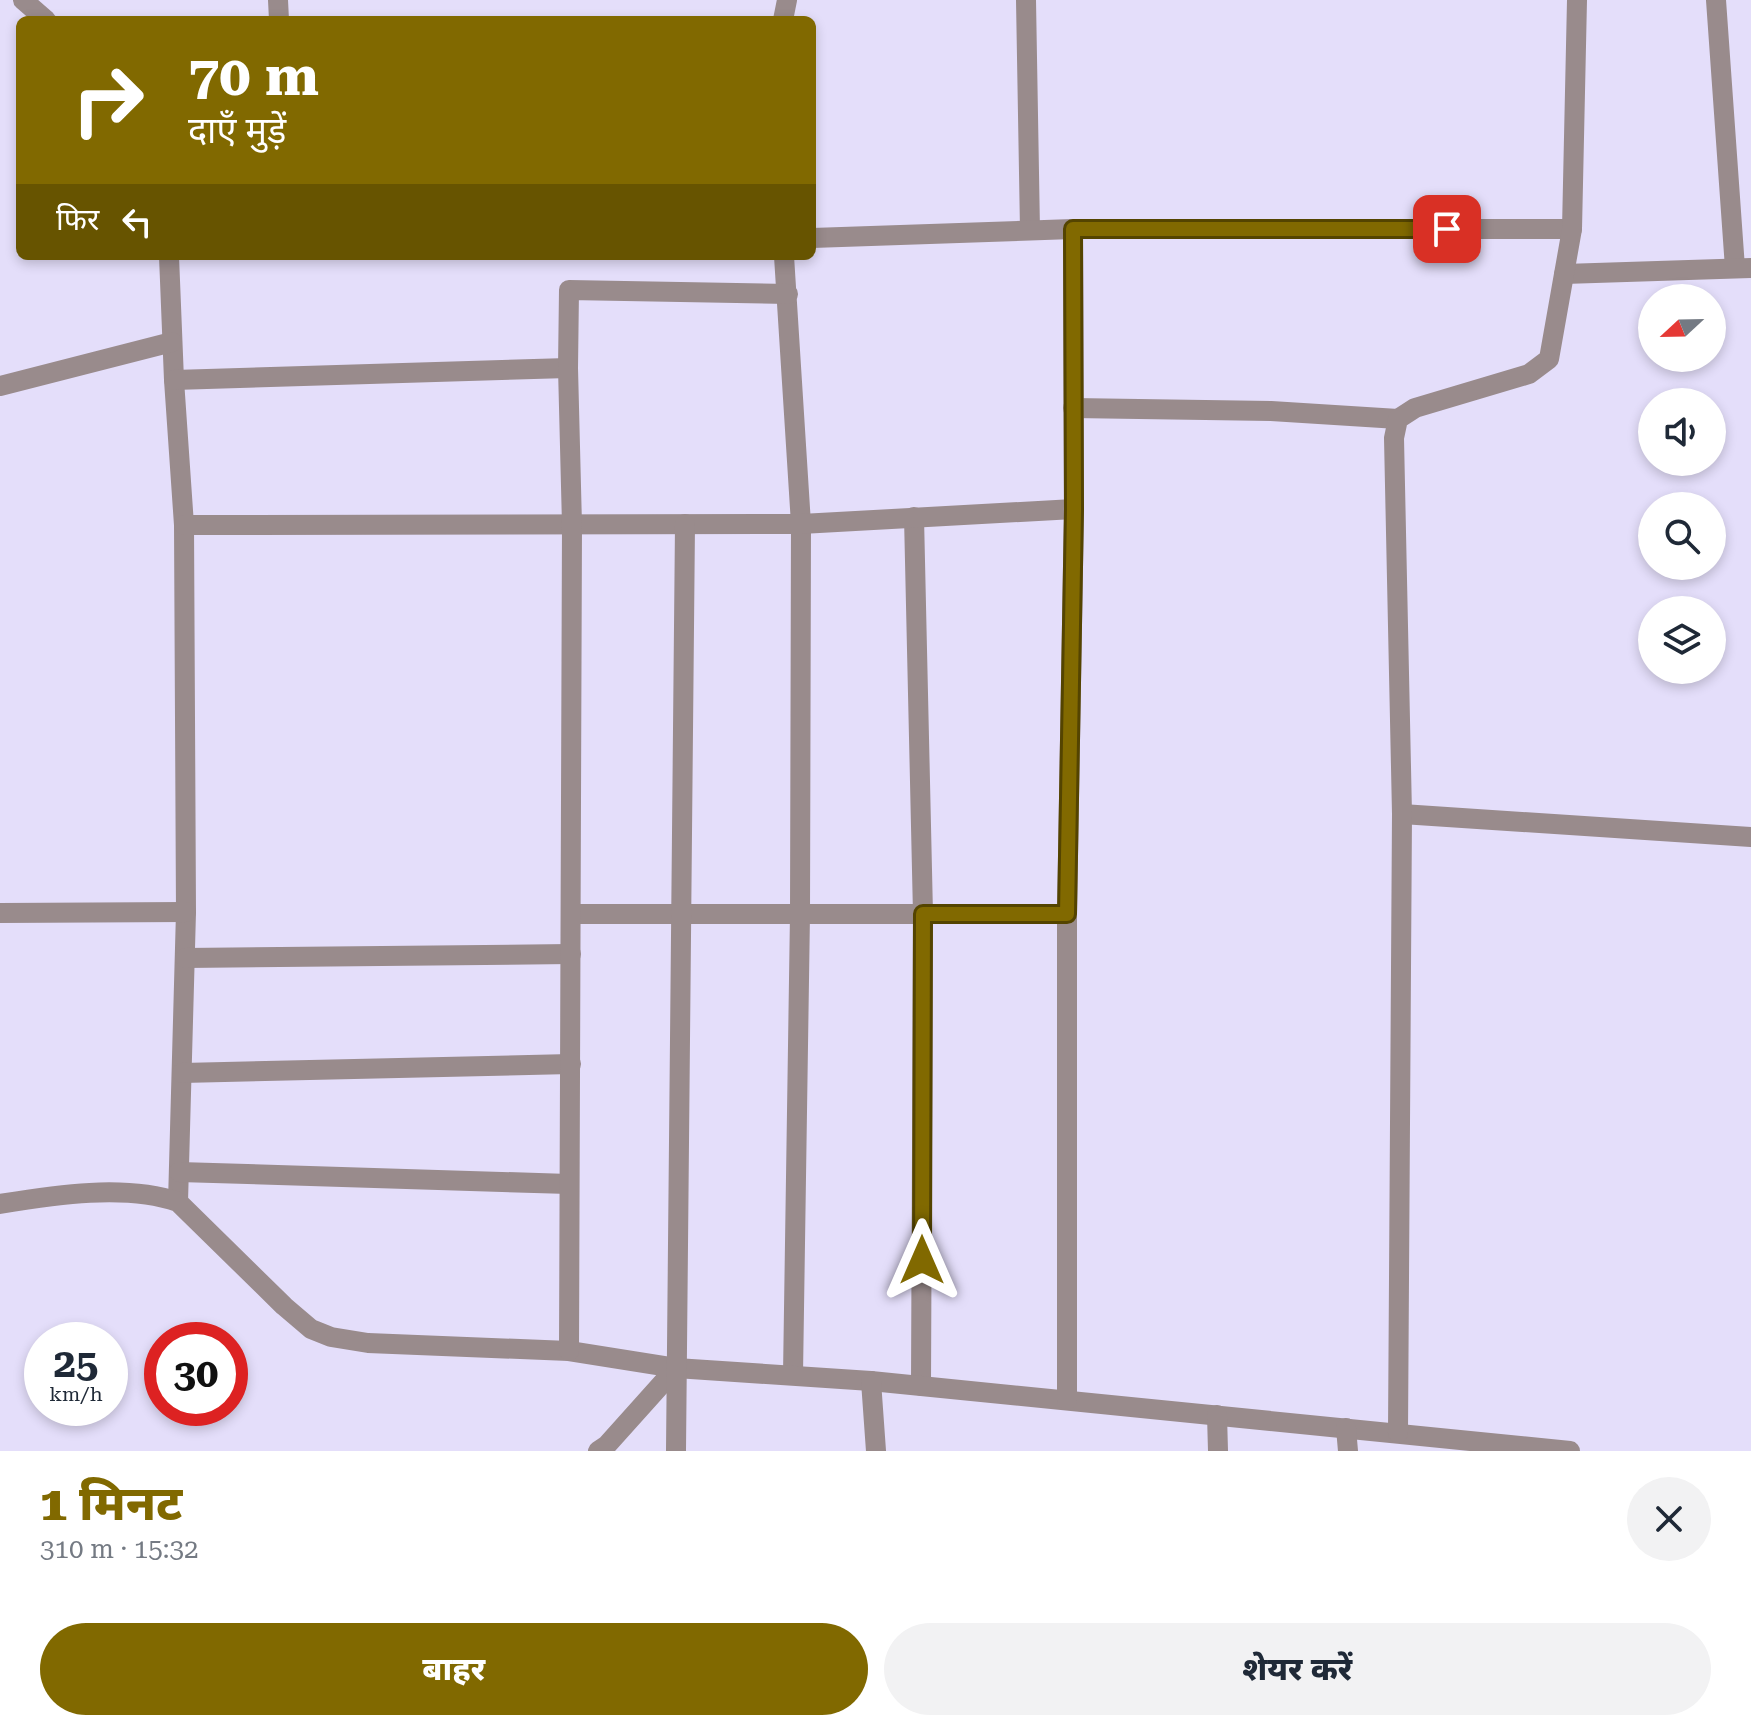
<!DOCTYPE html>
<html lang="hi">
<head>
<meta charset="utf-8">
<style>
  body { margin:0; font-family:"Roboto Serif","Noto Sans Devanagari",serif; background:#f2f2f3; color:#1f2937; height:100vh; display:flex; flex-direction:column; font-size:30px; white-space:nowrap }
  * { box-sizing:border-box; margin:0 }
  p { font-size:26px; color:#747a83 }
  .icon { flex:none; width:44px; height:44px; fill:none; stroke:currentColor; stroke-width:2; stroke-linecap:round; stroke-linejoin:round }
  .map { position:relative; height:1451px; overflow:hidden }
  .drawer { display:flex; flex-direction:column; background:#fff; flex:1 }
  .drawer>* { flex:none }
  .hud { position:absolute; left:16px; top:16px; width:800px; height:244px; border-radius:12px; box-shadow:0 4px 12px #0003; background:#816900; color:#fff; overflow:hidden }
  .needle { width:52px; rotate:248deg }
  .tools { position:absolute; left:1638px; top:284px; display:grid; gap:16px }
  .tools a { display:grid; place-items:center; width:88px; height:88px; border-radius:50%; background:#fff; box-shadow:0 4px 12px #0003; font-size:40px }
  .speed { position:absolute; left:24px; top:1322px; display:flex; gap:16px; font-size:40px; font-weight:700; text-align:center }
  .speed>* { display:grid; place-content:center; width:104px; height:104px; border-radius:50%; background:#fff; box-shadow:0 4px 12px #0003; line-height:1 }
  .speed small { font-size:20px; font-weight:400 }
  .speed .limit { border:12px solid #d22; background:#fff; color:#111 }
  .pin { position:absolute; display:grid; place-items:center; width:68px; height:68px; color:#fff; margin:-34px; border-radius:16px; box-shadow:0 4px 12px #0006 }
  .me { position:absolute; width:88px; margin:-44px; rotate:0deg; stroke-linejoin:round; filter:drop-shadow(0 0 6px #0008) }
  .turn { display:flex; align-items:center; gap:28px; height:168px; padding:0 40px; font-size:36px }
  .turn .icon { width:104px; height:104px; stroke-width:2.5 }
  .turn b { display:block; font-size:56px; line-height:68px }
  .then { display:flex; align-items:center; height:76px; padding:0 40px; background:#0003; gap:16px; font-size:30px }
  .round { display:grid; place-items:center; flex:none; width:84px; height:84px; border-radius:42px; background:#f2f2f3 }
  .overview { display:flex; align-items:center; justify-content:space-between; height:136px; padding:0 40px }
  h1 { font-size:48px; font-weight:800; line-height:60px; color:#816900 }
  .primary-button { display:flex; gap:16px; margin-top:auto; padding:16px 40px }
  .primary-button a { flex:1; height:92px; border-radius:48px; background:#816900; color:#fff; font-size:32px; font-weight:800; line-height:92px; text-align:center }
  .primary-button a+a { background:#f2f2f3; color:#1f2937 }
  .map>svg:first-child { display:block }
  .lines { fill:none; stroke-linecap:round; stroke-linejoin:round }
  .minor { stroke:#998b8c; stroke-width:20 }
  .route-casing { stroke:#544400; stroke-width:20 }
  .route { stroke:#816900; stroke-width:14 }
</style>
</head>
<body>
<div class="map">
<svg width="1751" height="1451" viewBox="0 0 1751 1451">
  <rect width="100%" height="100%" fill="#e4defa"/>
  <g class="lines">
    <!-- minor -->
    <g class="minor">
      <polyline points="23,0 46,20"/>
      <polyline points="278,0 279,20"/>
      <polyline points="1026,0 1030,230"/>
      <polyline points="1716,0 1735,268"/>
      <polyline points="783,20 787,0"/>
      <polyline points="812,238 1073,229 1572,229"/>
      <polyline points="169,256 174,380 184,525 186,912 178,1202"/>
      <polyline points="784,256 801,524 800,914 793,1375"/>
      <polyline points="1564,274 1751,268"/>
      <polyline points="174,380 568,368"/>
      <polyline points="0,386 172,342"/>
      <polyline points="1073,408 1271,411 1398,419"/>
      <polyline points="914,517 923,914 921,1386"/>
      <polyline points="184,525 801,524 1074,509"/>
      <polyline points="1402,814 1751,837"/>
      <polyline points="0,913 186,912"/>
      <polyline points="571,914 1067,914"/>
      <polyline points="185,958 571,954"/>
      <polyline points="182,1073 571,1064"/>
      <polyline points="179,1172 569,1184"/>
      <path d="M0,1204C55,1195 125,1184 178,1202L284,1306L311,1329L331,1337L368,1343L569,1351L676,1368L871,1381L1570,1451"/>
      <polyline points="569,1351 572,525 568,368 569,290 788,294"/>
      <polyline points="871,1381 876,1451"/>
      <polyline points="1067,1400 1067,914 1074,509 1073,229"/>
      <polyline points="1217,1415 1218,1451"/>
      <polyline points="1346,1428 1348,1451"/>
      <polyline points="1398,1433 1402,814 1394,438 1398,419 1415,408 1529,374 1549,359 1572,229 1577,0"/>
      <polyline points="598,1451 607,1445 676,1368"/>
      <polyline points="676,1451 685,524"/>
    </g>
  </g>
  <g class="lines">
    <defs>
      <polyline id="route" points="922,1260 923,914 1067,914 1074,509 1073,229 1447,229"/>
    </defs>
    <!-- route casing -->
    <use href="#route" class="route-casing"/>
    <!-- route -->
    <use href="#route" class="route"/>
  </g>
</svg>
<div class="tools">
<a><svg class="needle" viewBox="-14 -14 28 28"><path d="M0-13l5 13h-10z" fill="#e53935"/><path d="M0 13l5-13h-10z" fill="#747a83"/></svg></a>
<a><svg class="icon" aria-label="sound" viewBox="0 0 24 24"><path d="M4 9h4l5-4v14l-5-4H4zM17 9q2 3 0 6"/></svg></a>
<a><svg class="icon" aria-label="search" viewBox="0 0 24 24"><circle cx="10" cy="10" r="6"/><path d="M15 15l6 6"/></svg></a>
<a><svg class="icon" aria-label="layers" viewBox="0 0 24 24"><path d="M12 4l9 5-9 5-9-5zM3 14l9 5 9-5"/></svg></a>
</div>
<div class="speed"><div>25<small>km/h</small></div><div class="limit">30</div></div>
<div class="pin" style="left:1447px;top:229px;background:#d93025"><svg class="icon" aria-label="arrive" viewBox="0 0 24 24"><path d="M6 21V4h12l-3 4 3 4H6"/></svg></div>
<svg class="me" style="left:922px;top:1260px" viewBox="-20 -20 40 40"><path d="M0-17L14 15 0 8-14 15z" fill="#816900" stroke="#fff" stroke-width="4"/></svg>
<div class="hud">
<div class="turn"><svg class="icon" aria-label="right" viewBox="0 0 24 24"><path d="M7 20v-9h11M14 6l5 5-5 5"/></svg><div><b>70 m</b>दाएँ मुड़ें</div></div>
<div class="then">फिर<svg class="icon" aria-label="left" viewBox="0 0 24 24"><path d="M17 20v-9H6M10 6l-5 5 5 5"/></svg></div>
</div>
</div>
<section class="drawer">
<div class="overview"><div><h1>1 मिनट</h1><p>310 m · 15:32</p></div><a class="round"><svg class="icon" aria-label="close" viewBox="0 0 24 24"><path d="M6 6l12 12M18 6L6 18"/></svg></a></div>
<div class="primary-button"><a>बाहर</a><a>शेयर करें</a></div>
</section>
</body>
</html>
